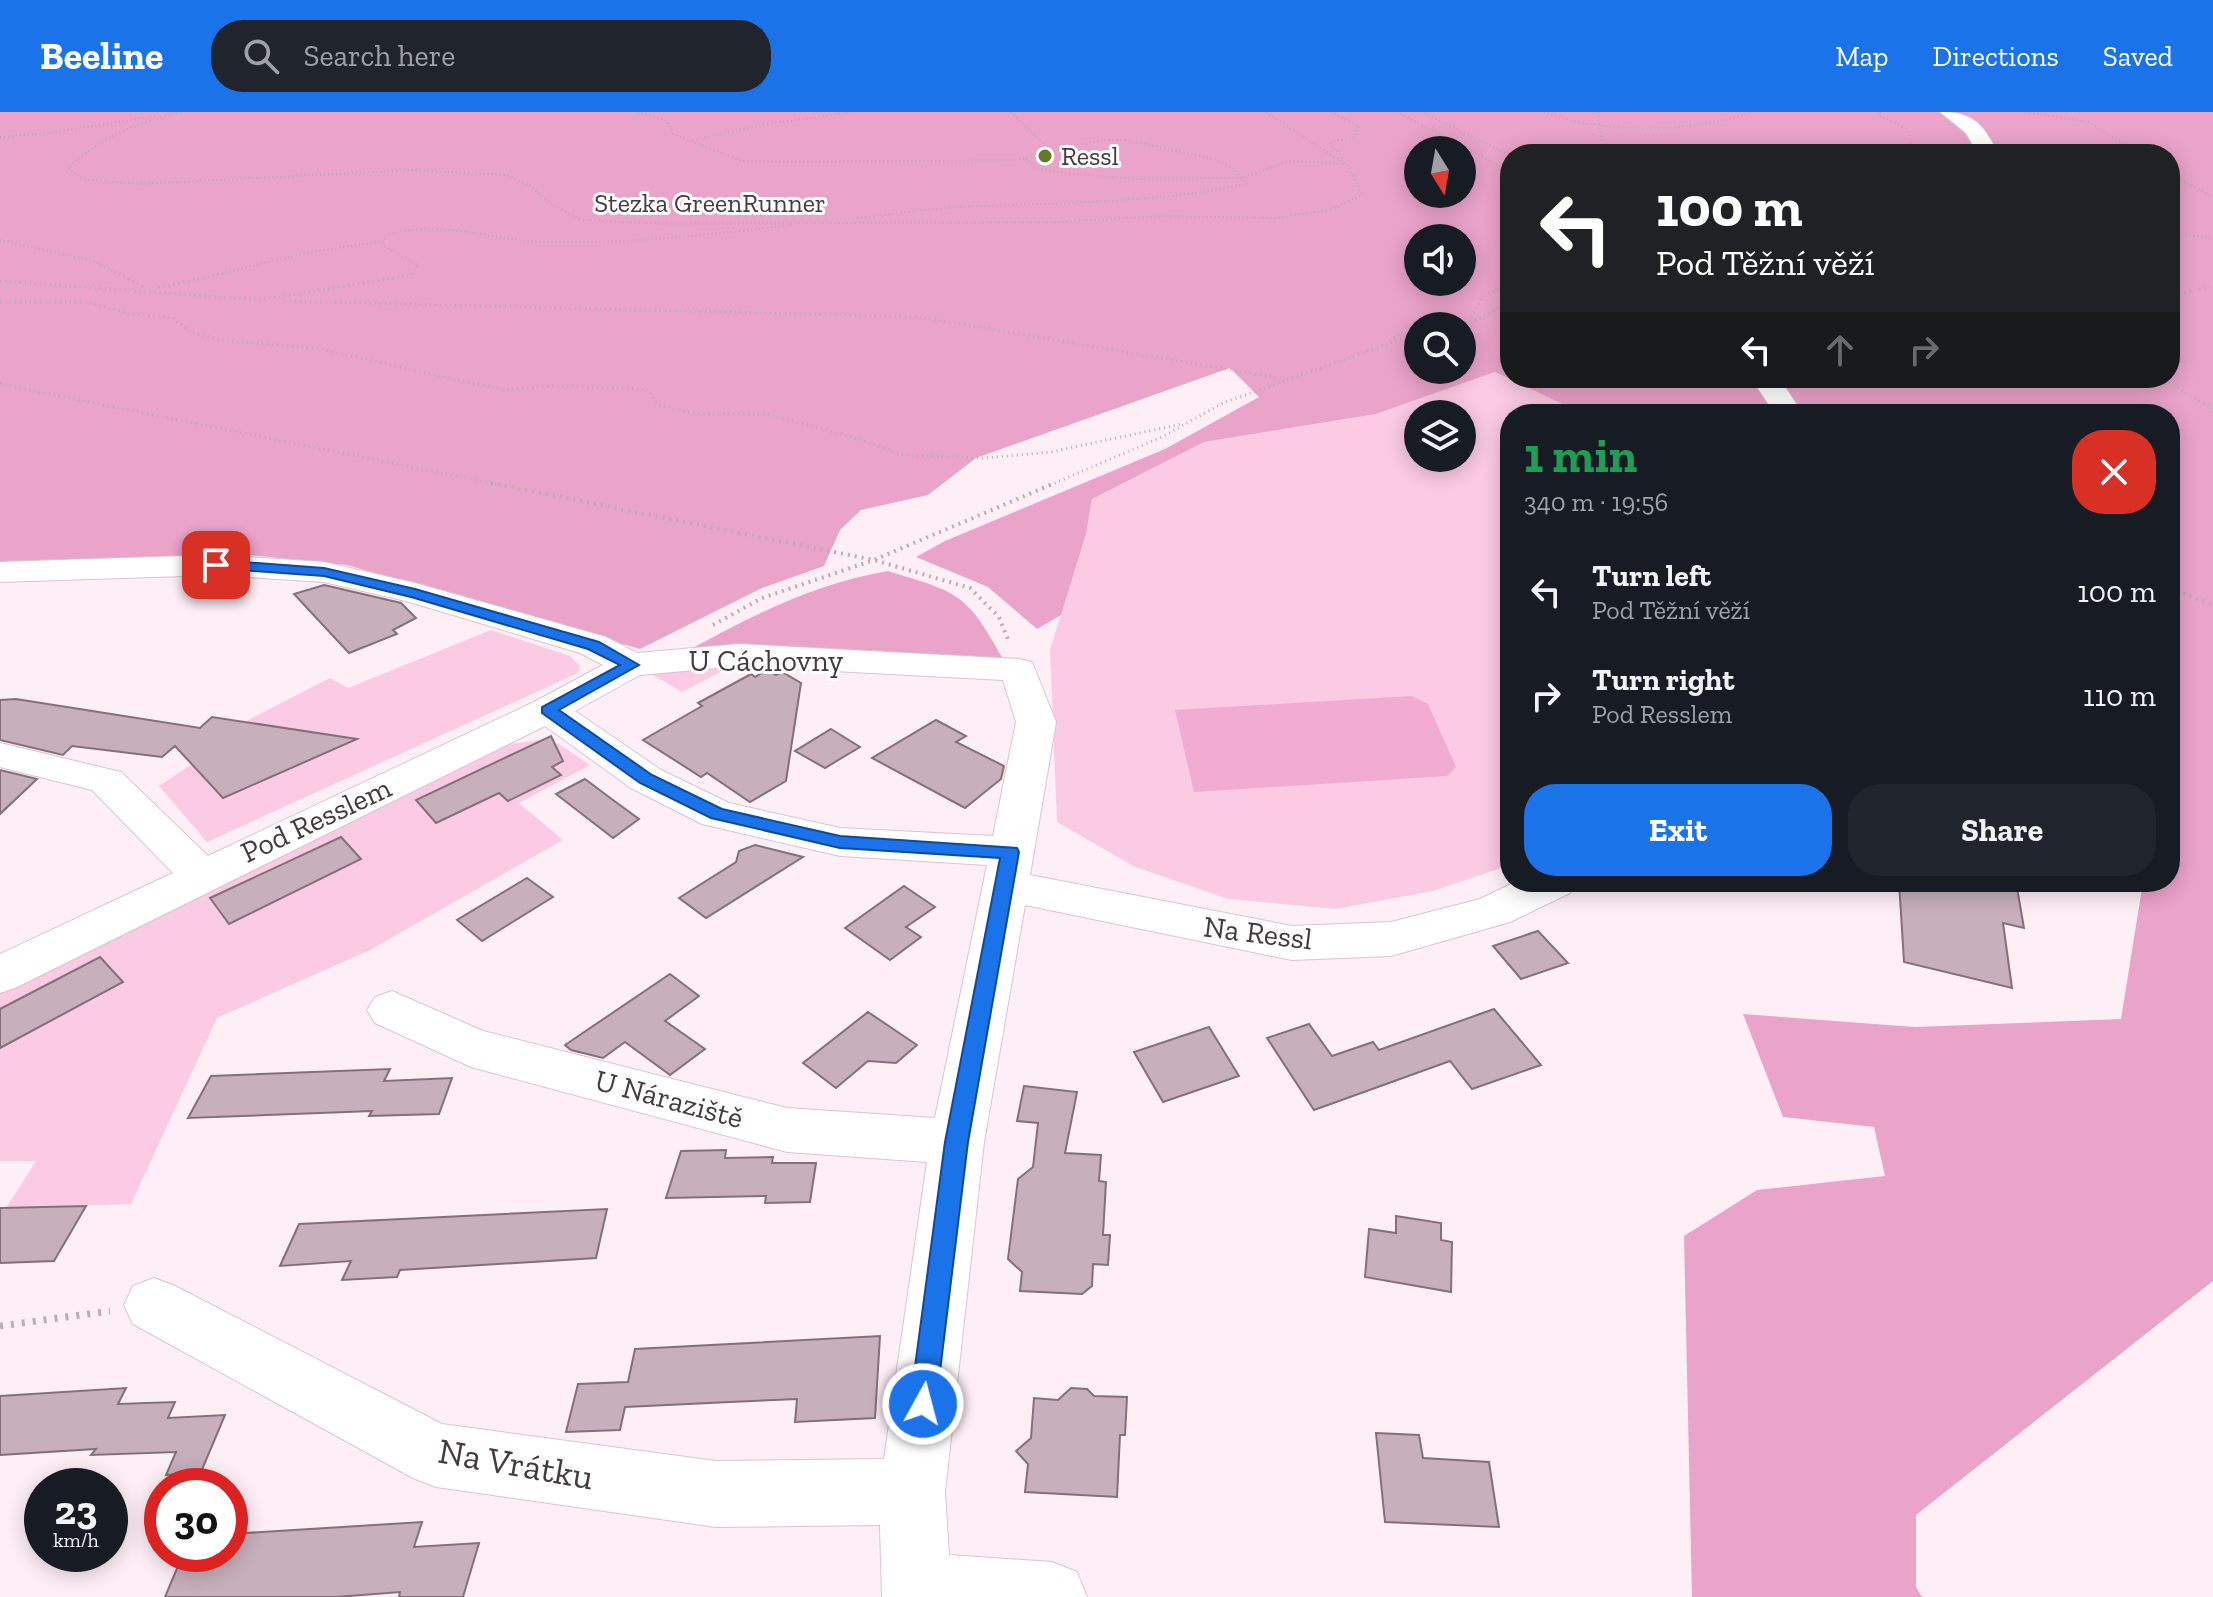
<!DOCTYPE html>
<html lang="en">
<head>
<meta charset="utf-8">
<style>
  body { margin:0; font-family:"Zilla Slab",serif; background:#20242c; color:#f1f3f6; height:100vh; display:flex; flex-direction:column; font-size:30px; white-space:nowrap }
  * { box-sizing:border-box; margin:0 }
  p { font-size:26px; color:#9ea1a6 }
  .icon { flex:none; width:44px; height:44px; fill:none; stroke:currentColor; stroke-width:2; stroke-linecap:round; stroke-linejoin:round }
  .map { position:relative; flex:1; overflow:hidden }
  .drawer { position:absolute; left:1500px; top:292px; width:680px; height:488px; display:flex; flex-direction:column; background:#171b24; border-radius:32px; box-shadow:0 4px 20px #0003 }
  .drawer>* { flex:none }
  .guide { position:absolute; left:1500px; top:32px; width:680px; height:244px; border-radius:32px; box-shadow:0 4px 20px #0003; background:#202124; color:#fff; overflow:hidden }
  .needle { width:52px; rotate:169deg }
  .controls { position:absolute; left:1404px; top:24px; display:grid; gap:16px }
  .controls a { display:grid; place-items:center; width:72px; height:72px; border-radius:50%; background:#171b24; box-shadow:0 4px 20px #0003; font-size:40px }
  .speed { position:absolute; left:24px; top:1356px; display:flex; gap:16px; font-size:40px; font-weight:700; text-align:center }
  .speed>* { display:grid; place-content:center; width:104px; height:104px; border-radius:50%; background:#171b24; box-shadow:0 4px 20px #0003; line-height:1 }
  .speed small { font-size:20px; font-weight:400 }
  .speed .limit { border:12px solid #d22; background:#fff; color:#111 }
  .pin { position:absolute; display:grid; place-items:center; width:68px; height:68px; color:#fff; margin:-34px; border-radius:16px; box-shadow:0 4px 12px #0006 }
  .me { position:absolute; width:88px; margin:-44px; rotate:7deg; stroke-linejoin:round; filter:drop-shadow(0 0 6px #0008) }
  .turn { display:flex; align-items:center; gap:28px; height:168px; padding:0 24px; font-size:36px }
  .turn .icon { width:104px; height:104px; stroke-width:2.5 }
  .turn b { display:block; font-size:56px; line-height:68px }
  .lanes { display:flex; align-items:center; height:76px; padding:0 24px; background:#0003; justify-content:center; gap:40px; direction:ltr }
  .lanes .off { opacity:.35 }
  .round { display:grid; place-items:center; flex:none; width:84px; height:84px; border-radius:32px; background:#20242c }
  .summary { display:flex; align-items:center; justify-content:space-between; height:136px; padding:0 24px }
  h1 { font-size:48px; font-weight:700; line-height:60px; color:#1e9e55 }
  .primary-button { display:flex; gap:16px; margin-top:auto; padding:16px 24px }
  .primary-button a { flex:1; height:92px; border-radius:32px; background:#1a73e8; color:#fff; font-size:32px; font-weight:700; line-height:92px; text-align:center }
  .primary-button a+a { background:#20242c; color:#f1f3f6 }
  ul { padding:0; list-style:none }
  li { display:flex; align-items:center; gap:24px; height:104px; padding:0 24px }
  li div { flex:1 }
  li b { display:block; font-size:30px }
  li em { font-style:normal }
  header { display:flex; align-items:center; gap:48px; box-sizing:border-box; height:112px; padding:0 40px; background:#1a73e8; color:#fff }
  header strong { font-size:38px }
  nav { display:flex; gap:44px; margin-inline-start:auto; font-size:28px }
  .search { width:560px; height:72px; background:#20242c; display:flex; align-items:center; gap:20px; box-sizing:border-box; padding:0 28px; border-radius:32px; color:#9ea1a6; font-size:30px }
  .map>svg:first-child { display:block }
  .green { fill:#fbcae3; fill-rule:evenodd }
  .forest { fill:#eaa3c9; fill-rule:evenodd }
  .water { fill:#f2abd1 }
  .building { fill:#c7afbb; stroke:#856f7a; stroke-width:2 }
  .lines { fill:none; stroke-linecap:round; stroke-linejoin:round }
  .minor-casing { stroke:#dcc3cf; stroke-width:2 }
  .path-far3 { stroke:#baadb3; stroke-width:2; stroke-dasharray:1 3; stroke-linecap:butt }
  .path-far2 { stroke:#baadb3; stroke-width:3; stroke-dasharray:1 4; stroke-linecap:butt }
  .path-far1 { stroke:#baadb3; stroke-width:4; stroke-dasharray:2 5; stroke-linecap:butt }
  .path { stroke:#baadb3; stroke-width:7; stroke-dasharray:3 8; stroke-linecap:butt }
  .minor { fill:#fff; fill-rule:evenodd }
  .route { fill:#1a73e8; stroke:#114b97; stroke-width:2 }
  .poi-dot { fill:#657827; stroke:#fff; stroke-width:3 }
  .labels { text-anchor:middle; stroke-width:6; stroke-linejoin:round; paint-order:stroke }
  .far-poi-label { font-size:26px; fill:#443a3f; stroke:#fff; text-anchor:start }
  .far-street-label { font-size:26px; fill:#443a3f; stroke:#fff }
  .street-label { font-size:30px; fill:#443a3f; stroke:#fff }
  .near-street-label { font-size:36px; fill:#443a3f; stroke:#fff }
</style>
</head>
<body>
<header>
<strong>Beeline</strong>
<div class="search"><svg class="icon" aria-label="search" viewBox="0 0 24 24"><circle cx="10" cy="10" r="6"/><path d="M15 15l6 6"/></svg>Search here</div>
<nav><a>Map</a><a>Directions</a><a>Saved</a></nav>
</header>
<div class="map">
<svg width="2213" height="1485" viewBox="0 0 2213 1485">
  <rect width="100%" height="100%" fill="#feeff6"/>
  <!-- green -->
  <g class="green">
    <path d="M1495,260L1583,302H1510V753L1433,779L1335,797L1228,787L1133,754L1057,710L1050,538L1086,422L1092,387L1204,330L1376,302ZM1418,302H1462V346H1418Z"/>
    <polygon points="491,518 570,544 580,554 578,561 207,730 159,674 219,634 248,608 330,566 348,576"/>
    <polygon points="743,548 682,580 648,560"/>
    <polygon points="539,628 559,632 590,653 519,691 563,728 370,838 217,906 131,1092 6,1096 36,1049 0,1049 0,879 511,632"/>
  </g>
  <!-- forest -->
  <g class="forest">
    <path d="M0,0H1941L1955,8L1980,42H1510V266H1759L1780,302H1583L1495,260L1376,302L1204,330L1092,387L1086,422L1061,503L1037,517L988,475L916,445L945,429L1165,337L1259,285L1230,256L976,346L928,383L861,398L840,418L824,454L762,476L640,537L347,453L249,443L0,450ZM1418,38H1462V82H1418ZM1418,126H1462V170H1418ZM1418,214H1462V258H1418Z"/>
    <polygon points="1954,0 2213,0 2213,1169 1916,1403 1916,1475 1922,1485 1692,1485 1684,1124 1757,1078 1885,1064 1874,1015 1783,1005 1743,902 1915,915 2121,907 2143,770 2170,770 2170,302 1796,302 1772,266 2170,266 2170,42 1999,42 1975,10"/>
    <path d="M888,459C959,481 966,480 1003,547L827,539H687C752,504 815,471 888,459Z"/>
  </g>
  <!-- water -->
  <polygon class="water" points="1412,584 1428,592 1456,655 1447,664 1194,680 1175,598"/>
  <!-- building -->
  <g class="building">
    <polygon points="324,473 401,491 416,506 393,518 397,522 349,541 294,482"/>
    <polygon points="766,558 776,563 782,560 801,571 786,669 750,690 707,661 701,665 643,628 702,594 698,591 751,562 755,565"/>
    <polygon points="16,587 200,616 212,605 357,627 223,686 175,634 162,645 72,634 63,643 0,628 0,588"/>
    <polygon points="936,608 966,624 956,630 1004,654 1001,667 965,696 872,646"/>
    <polygon points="831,617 860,635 825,656 795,639"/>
    <polygon points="551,624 563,649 552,655 561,663 508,689 499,681 436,711 416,688"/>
    <polygon points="0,658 37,667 0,702"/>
    <polygon points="585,667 613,688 639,707 613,726 556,682"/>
    <polygon points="341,725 361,747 229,812 210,786"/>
    <polygon points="755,733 803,745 706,806 679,786 736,750 739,739"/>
    <polygon points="527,766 553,785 482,829 457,808"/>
    <polygon points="1899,770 2016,770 2024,816 2003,811 2012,876 1904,850"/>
    <polygon points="904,774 935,795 906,815 921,825 890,848 845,816"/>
    <polygon points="1538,819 1568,851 1521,867 1493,834"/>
    <polygon points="100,845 123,870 0,936 0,897"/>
    <polygon points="670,862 699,884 665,909 705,937 670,963 625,930 603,946 571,938 565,933"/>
    <polygon points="1494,897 1541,953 1472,977 1450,949 1314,998 1267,926 1309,912 1332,944 1373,930 1379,938"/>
    <polygon points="868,900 917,933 896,951 868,949 836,976 803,951"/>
    <polygon points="1209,915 1239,964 1163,990 1134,940"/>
    <polygon points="390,957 384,969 452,966 439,1002 369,1004 372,999 188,1006 211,964"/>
    <polygon points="1024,974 1077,980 1065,1041 1101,1043 1099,1069 1106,1070 1103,1123 1110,1123 1108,1153 1093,1152 1092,1174 1082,1182 1020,1179 1022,1160 1008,1147 1018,1067 1033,1055 1038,1011 1017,1009"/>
    <polygon points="726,1038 725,1046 773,1045 772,1051 816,1051 810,1090 765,1091 766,1084 666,1086 681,1039"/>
    <polygon points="86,1094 54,1149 0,1151 0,1096"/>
    <polygon points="607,1097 596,1146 400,1158 397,1165 342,1168 351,1149 280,1154 299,1112"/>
    <polygon points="1396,1104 1441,1111 1441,1128 1452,1130 1451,1180 1365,1165 1369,1117 1396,1121"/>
    <polygon points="880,1224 875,1306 795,1310 797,1287 730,1290 625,1295 620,1318 566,1320 578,1272 628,1270 635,1237"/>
    <polygon points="126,1276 118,1292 175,1290 168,1306 225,1303 201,1360 166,1363 176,1340 91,1343 96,1337 0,1343 0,1284"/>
    <polygon points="1071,1276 1087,1277 1094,1284 1127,1285 1125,1323 1120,1323 1117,1385 1025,1380 1028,1352 1016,1339 1031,1326 1034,1286 1058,1288"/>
    <polygon points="1376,1321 1419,1323 1423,1346 1489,1350 1499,1415 1385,1410"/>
    <polygon points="422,1410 414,1435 479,1431 463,1485 399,1485 400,1480 336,1485 165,1485 183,1442 230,1442 230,1422"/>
  </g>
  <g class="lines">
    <defs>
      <g id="minor">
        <path d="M1940,0C1973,0 1984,12 1998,42H1978L1966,21Z"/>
        <polygon points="1751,266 1779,266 1803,302 1775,302"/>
        <path d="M216,443L324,450L415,471L606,525L637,541L739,532L1019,547L1032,550L1056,610L1030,763L1292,814L1391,810L1480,787L1515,770H1576L1570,781L1510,810L1391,844L1292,848L1025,793L984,1030L945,1380L949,1443L1052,1450L1077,1460L1087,1485H882L880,1413L716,1415L436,1375L413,1366L133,1212L124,1193L133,1174L154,1166L175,1174L442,1312L716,1349L884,1347L927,1050L787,1040L471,955L375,911L367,898L375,885L392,879L483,919L787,996L935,1006L987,753L840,744L702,712L631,676L545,614L17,875L0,881V842L173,761L92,678L0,655V631L121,660L208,744L534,590L603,553L580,541L406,489L324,470L216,463L0,470V450ZM739,554L1003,568L1016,610L993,724L840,716L729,691L661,658L575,599L640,563Z"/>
      </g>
    </defs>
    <!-- minor casing -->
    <use href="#minor" class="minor-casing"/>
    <!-- path-far3 -->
    <g class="path-far3">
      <path d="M181,0C138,11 100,25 68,56L82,67L138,72L412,58L506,63L530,74L553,93L581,108L670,112L1057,110L1163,104L1275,106L1329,98L1362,83L1348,54L1266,0"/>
      <polyline points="638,0 667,9 673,22 742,49 795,50 1016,48 1101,28 1128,28 1213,47 1233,56 1242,66 1289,49 1346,52"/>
      <polyline points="1011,0 1048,36 1045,38"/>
      <polyline points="1331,0 1359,14 1353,27 1336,28 1330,32 1343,46"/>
      <polyline points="1397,0 1510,59"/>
      <polyline points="1421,0 1510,43"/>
      <path d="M1544,0C1603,23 1692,21 1752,0"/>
      <polyline points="1598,0 1601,28 1616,39 1631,42"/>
      <polyline points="1880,0 1880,4 1907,17 1914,42"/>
      <polyline points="2025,0 2089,10 2140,42"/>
      <polyline points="0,25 49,21 155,4"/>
      <polyline points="689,29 767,12 854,0"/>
      <polyline points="2170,62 2213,85"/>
      <path d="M857,106C897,102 938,95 979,94C1069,91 1158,90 1247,72L1242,66L1131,67L1064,61L1035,56L1025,46"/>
      <polyline points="2170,121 2213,126"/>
      <polyline points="0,128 94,149 119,162"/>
      <polyline points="218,162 306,141 383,129"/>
      <path d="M413,162L418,153L383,133L385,124C433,106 492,128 542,130C626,132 709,123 792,113"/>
    </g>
    <!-- path-far2 -->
    <g class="path-far2">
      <polyline points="115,160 146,176"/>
      <polyline points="0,169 260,188 412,163 414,160"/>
      <polyline points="159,176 227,160"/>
      <polyline points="2170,184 2213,174"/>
      <polyline points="285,189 919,205 1285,267"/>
      <polyline points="0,190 86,190 130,202 173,206 187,218 219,228 320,237 503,278 553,274 647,277 659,293 693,301 767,302 866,329 902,343 984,346 1051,340 1181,312"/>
      <polyline points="1451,214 1472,210 1510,191"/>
      <polyline points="1462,223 1483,184 1510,172"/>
      <polyline points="1394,226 1414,210 1435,214"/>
      <polyline points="2160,266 2213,296"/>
      <polyline points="0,272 501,373"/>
      <polyline points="1050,373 1164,324 1223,291 1418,221"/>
    </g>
    <!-- path-far1 -->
    <g class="path-far1">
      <polyline points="491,371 874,448 970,476 999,505 1009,530"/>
      <polyline points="2170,476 2213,493"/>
      <polyline points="713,513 762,486 874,448 1055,371"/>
    </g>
    <!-- path -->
    <polyline class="path" points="0,1214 110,1199"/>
    <!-- minor -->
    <use href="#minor" class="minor"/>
  </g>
  <!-- route -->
  <polygon class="route" points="216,448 324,456 415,477 599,530 639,553 559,598 652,663 722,697 840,724 1017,736 1019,740 968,1030 936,1292 933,1301 923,1305 914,1301 910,1292 945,1030 1000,746 840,736 711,706 640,671 542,601 542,595 620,553 588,537 411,485 324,464 211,456 209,453"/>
  <!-- markers -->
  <circle class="poi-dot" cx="1045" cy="44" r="8"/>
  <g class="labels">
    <!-- far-poi labels -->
    <g class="far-poi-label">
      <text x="1061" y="53">Ressl</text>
    </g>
    <!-- far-street labels -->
    <g class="far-street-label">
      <text x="710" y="100">Stezka GreenRunner</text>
    </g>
    <!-- street labels -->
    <g class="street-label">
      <text x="766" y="559">U Cáchovny</text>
      <text transform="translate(316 708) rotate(-25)" y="10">Pod Resslem</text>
      <text transform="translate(1258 821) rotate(7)" y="10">Na Ressl</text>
      <text transform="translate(669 987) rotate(15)" y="10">U Náraziště</text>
    </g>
    <!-- near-street labels -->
    <g class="near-street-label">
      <text transform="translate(516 1351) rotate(10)" y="13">Na Vrátku</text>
    </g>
  </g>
</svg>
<div class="controls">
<a><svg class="needle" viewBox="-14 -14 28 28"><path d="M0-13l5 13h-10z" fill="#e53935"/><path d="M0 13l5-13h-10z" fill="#9ea1a6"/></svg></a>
<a><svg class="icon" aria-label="sound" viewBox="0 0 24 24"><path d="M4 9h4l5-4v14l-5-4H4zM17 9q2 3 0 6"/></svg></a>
<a><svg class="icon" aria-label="search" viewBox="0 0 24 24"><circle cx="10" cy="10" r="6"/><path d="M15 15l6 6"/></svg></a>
<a><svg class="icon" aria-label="layers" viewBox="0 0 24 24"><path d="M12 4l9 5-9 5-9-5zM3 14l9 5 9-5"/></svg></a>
</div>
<div class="speed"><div>23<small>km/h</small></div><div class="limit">30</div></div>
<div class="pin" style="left:216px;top:453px;background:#d93025"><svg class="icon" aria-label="arrive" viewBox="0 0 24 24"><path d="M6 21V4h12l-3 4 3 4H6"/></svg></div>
<svg class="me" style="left:923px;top:1292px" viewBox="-20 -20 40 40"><circle r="17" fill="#1a73e8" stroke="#fff" stroke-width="3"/><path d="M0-11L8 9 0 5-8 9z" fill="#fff"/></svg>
<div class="guide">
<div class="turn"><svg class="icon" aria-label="left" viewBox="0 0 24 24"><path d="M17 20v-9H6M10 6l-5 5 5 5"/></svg><div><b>100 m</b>Pod Těžní věží</div></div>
<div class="lanes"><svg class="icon" aria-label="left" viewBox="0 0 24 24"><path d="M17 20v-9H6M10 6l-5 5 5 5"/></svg><svg class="icon off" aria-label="ahead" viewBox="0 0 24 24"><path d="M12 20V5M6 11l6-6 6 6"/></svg><svg class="icon off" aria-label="right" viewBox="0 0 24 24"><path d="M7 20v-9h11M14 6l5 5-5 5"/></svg></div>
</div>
<section class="drawer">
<div class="summary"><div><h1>1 min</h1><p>340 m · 19:56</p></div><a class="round" style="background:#d93025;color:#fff"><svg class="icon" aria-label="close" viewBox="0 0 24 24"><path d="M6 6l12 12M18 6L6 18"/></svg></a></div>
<ul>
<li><svg class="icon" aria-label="left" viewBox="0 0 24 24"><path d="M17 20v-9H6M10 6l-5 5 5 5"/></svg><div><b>Turn left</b><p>Pod Těžní věží</p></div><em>100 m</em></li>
<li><svg class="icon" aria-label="right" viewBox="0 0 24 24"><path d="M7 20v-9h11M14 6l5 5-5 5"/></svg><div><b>Turn right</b><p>Pod Resslem</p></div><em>110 m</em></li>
</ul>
<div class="primary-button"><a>Exit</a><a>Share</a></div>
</section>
</div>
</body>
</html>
